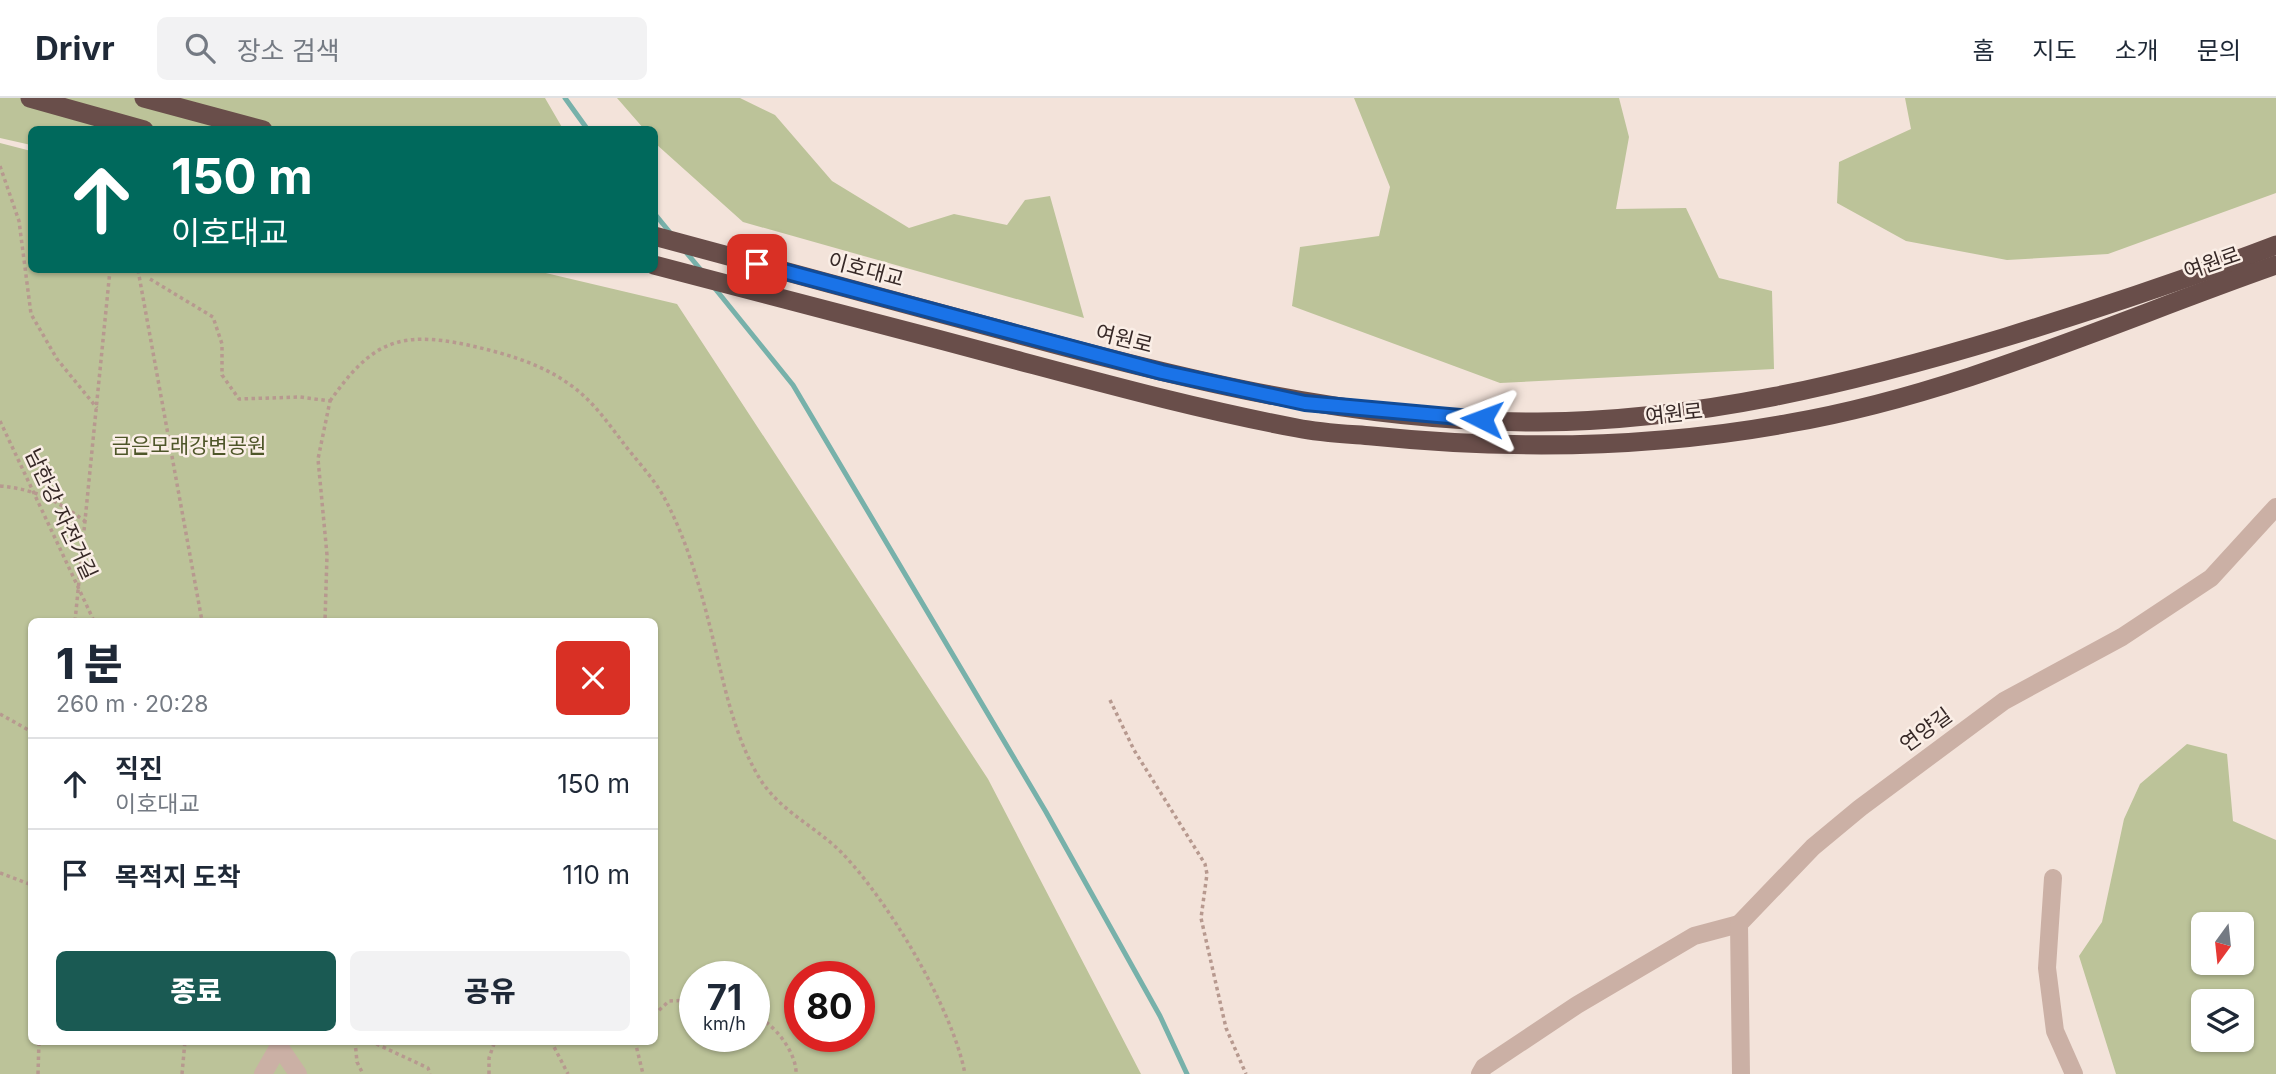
<!DOCTYPE html>
<html lang="ko">
<head>
<meta charset="utf-8">
<style>
  body { margin:0; font-family:Inter,"Noto Sans KR",sans-serif; background:#f2f2f3; color:#1f2937; height:100vh; display:flex; flex-direction:column; font-size:26px; white-space:nowrap }
  * { box-sizing:border-box; margin:0 }
  p { font-size:23px; color:#747a83 }
  .icon { flex:none; width:38px; height:38px; fill:none; stroke:currentColor; stroke-width:2; stroke-linecap:round; stroke-linejoin:round }
  .map { position:relative; flex:1; overflow:hidden }
  .drawer { position:absolute; left:28px; top:520px; width:630px; height:427px; display:flex; flex-direction:column; background:#fff; border-radius:10px; box-shadow:0 2px 5px #0004 }
  .drawer>* { flex:none }
  .guide { position:absolute; left:28px; top:28px; width:630px; height:147px; border-radius:10px; box-shadow:0 2px 5px #0004; background:#00695c; color:#fff; overflow:hidden }
  .needle { width:46px; rotate:195deg }
  .buttons { position:absolute; left:2191px; top:814px; display:grid; gap:14px }
  .buttons a { display:grid; place-items:center; width:63px; height:63px; border-radius:10px; background:#fff; box-shadow:0 2px 5px #0004; font-size:35px }
  .speed { position:absolute; left:679px; top:863px; display:flex; gap:14px; font-size:35px; font-weight:700; text-align:center }
  .speed>* { display:grid; place-content:center; width:91px; height:91px; border-radius:50%; background:#fff; box-shadow:0 2px 5px #0004; line-height:1 }
  .speed small { font-size:18px; font-weight:400 }
  .speed .limit { border:10px solid #d22; background:#fff; color:#111 }
  .pin { position:absolute; display:grid; place-items:center; width:60px; height:60px; color:#fff; margin:-30px; border-radius:14px; box-shadow:0 4px 10px #0006 }
  .me { position:absolute; width:77px; margin:-38px; rotate:273deg; stroke-linejoin:round; filter:drop-shadow(0 0 5px #0008) }
  .turn { display:flex; align-items:center; gap:24px; height:147px; padding:0 28px; font-size:32px }
  .turn .icon { width:91px; height:91px; stroke-width:2.5 }
  .turn b { display:block; font-size:49px; line-height:60px }
  .round { display:grid; place-items:center; flex:none; width:74px; height:74px; border-radius:10px; background:#f2f2f3 }
  .summary { display:flex; align-items:center; justify-content:space-between; height:119px; padding:0 28px }
  h1 { font-size:42px; font-weight:800; line-height:52px }
  .primary-button { display:flex; gap:14px; margin-top:auto; padding:14px 28px }
  .primary-button a { flex:1; height:80px; border-radius:10px; background:#1a5a53; color:#fff; font-size:28px; font-weight:800; line-height:80px; text-align:center }
  .primary-button a+a { background:#f2f2f3; color:#1f2937 }
  ul { padding:0; list-style:none }
  li { display:flex; align-items:center; gap:21px; height:91px; padding:0 28px; border-top:2px solid #e0e1e3 }
  li div { flex:1 }
  li b { display:block; font-size:26px }
  li em { font-style:normal }
  header { display:flex; align-items:center; gap:42px; box-sizing:border-box; height:98px; padding:0 35px; background:#fff; border-bottom:2px solid #e0e1e3 }
  header strong { font-size:33px }
  nav { display:flex; gap:38px; margin-inline-start:auto; font-size:24px }
  .search { width:490px; height:63px; background:#f2f2f3; display:flex; align-items:center; gap:18px; box-sizing:border-box; padding:0 24px; border-radius:10px; color:#747a83; font-size:26px }
  .map>svg:first-child { display:block }
  .green { fill:#bcc399; fill-rule:evenodd }
  .lines { fill:none; stroke-linecap:round; stroke-linejoin:round }
  .stream { stroke:#77b1aa; stroke-width:5 }
  .path { stroke:#b7998f; stroke-width:3.5; stroke-dasharray:3.5 3.5; stroke-linecap:butt }
  .minor { stroke:#cbb0a5; stroke-width:18 }
  .trunk { stroke:#694e4a; stroke-width:19 }
  .trunk-bridge { stroke:#694e4a; stroke-width:19 }
  .route-casing { stroke:#114b97; stroke-width:18 }
  .route { stroke:#1a73e8; stroke-width:12 }
  .labels { text-anchor:middle; stroke-width:5; stroke-linejoin:round; paint-order:stroke }
  .street-label { font-size:21px; fill:#372927; stroke:#faeee6 }
  .park-label { font-size:21px; fill:#4e5629; stroke:#faeee6 }
</style>
</head>
<body>
<header>
<strong>Drivr</strong>
<div class="search"><svg class="icon" aria-label="search" viewBox="0 0 24 24"><circle cx="10" cy="10" r="6"/><path d="M15 15l6 6"/></svg>장소 검색</div>
<nav><a>홈</a><a>지도</a><a>소개</a><a>문의</a></nav>
</header>
<div class="map">
<svg width="2276" height="976" viewBox="0 0 2276 976">
  <rect width="100%" height="100%" fill="#f3e3da"/>
  <!-- green -->
  <g class="green">
    <polygon points="0,0 545,0 563,31 32,32 31,47 0,40"/>
    <polygon points="617,0 740,0 775,17 832,83 909,130 954,116 1007,127 1025,102 1050,98 1084,220 743,124 656,46 654,32 644,31"/>
    <polygon points="1354,0 1619,0 1629,39 1616,111 1686,110 1719,180 1772,193 1774,271 1500,285 1292,208 1300,149 1379,138 1390,89"/>
    <polygon points="1905,0 2276,0 2276,95 2108,156 2007,162 1906,143 1837,105 1839,64 1911,31"/>
    <path d="M0,45L31,53L32,172H533L677,206L988,681L1141,976H0ZM32,523H654V943H32ZM695,878H754V938H695ZM800,878H859V938H800Z"/>
    <path d="M2187,646L2227,656L2233,723L2276,742V976H2116L2079,858L2102,824L2124,721L2140,686ZM2242,826V864H2203V826ZM2242,903V942H2203V903Z"/>
  </g>
  <g class="lines">
    <!-- stream -->
    <g class="stream">
      <polyline points="565,0 588,32"/>
      <polyline points="654,115 672,137"/>
      <polyline points="685,153 701,172"/>
      <polyline points="713,188 793,287 1046,714 1160,918 1187,976"/>
    </g>
    <!-- path -->
    <g class="path">
      <polyline points="0,68 19,123 31,216 57,261 97,310"/>
      <polyline points="138,172 202,523"/>
      <polyline points="150,181 213,219 222,246 222,277 239,301 300,299 330,303 318,361 327,457 325,523"/>
      <path d="M330,303C371,245 397,232 468,247C503,255 540,265 569,286C591,301 605,321 621,342C635,361 655,381 666,403C685,439 698,482 708,521C722,574 731,634 760,681C780,713 816,729 841,754C888,802 953,911 965,976"/>
      <polyline points="0,323 94,523"/>
      <path d="M0,388C35,391 58,403 86,424"/>
      <polyline points="75,523 110,172"/>
      <polyline points="1110,602 1134,652 1205,766 1207,776 1201,820 1226,930 1246,976"/>
      <polyline points="0,616 32,634"/>
      <polyline points="0,775 32,787"/>
      <polyline points="654,917 669,903 695,902"/>
      <path d="M754,917C774,925 797,955 796,976"/>
      <polyline points="355,943 357,964 363,976"/>
      <polyline points="370,943 428,970 430,976"/>
      <polyline points="551,943 568,976"/>
      <polyline points="635,943 643,976"/>
      <polyline points="38,976 39,943"/>
      <polyline points="182,976 185,943"/>
      <polyline points="489,976 489,960 495,943"/>
    </g>
    <!-- minor -->
    <g class="minor">
      <polyline points="2053,780 2047,870 2055,933 2074,976"/>
      <polyline points="263,976 279,948 298,976"/>
      <polyline points="1480,976 1484,969 1577,907 1694,838 1739,826"/>
      <polyline points="1741,976 1739,826 1813,749 1860,710 2004,603 2122,539 2211,480 2276,409"/>
    </g>
    <!-- trunk -->
    <g class="trunk">
      <polyline points="144,0 263,32"/>
      <path d="M654,138C770,169 886,201 1002,232C1177,280 1355,325 1538,324C1698,323 1854,285 2006,239C2097,211 2187,181 2276,147"/>
      <path d="M654,167C774,198 893,229 1012,261C1106,286 1201,312 1297,330C1321,335 1347,336 1372,338C1509,352 1654,350 1790,325C1958,296 2116,223 2276,167"/>
    </g>
    <!-- trunk-bridge -->
    <polyline class="trunk-bridge" points="30,0 144,32"/>
  </g>
  <g class="lines">
    <defs>
      <polyline id="route" points="757,166 1162,274 1305,305 1482,321"/>
    </defs>
    <!-- route casing -->
    <use href="#route" class="route-casing"/>
    <!-- route -->
    <use href="#route" class="route"/>
  </g>
  <g class="labels">
    <!-- street labels -->
    <g class="street-label">
      <text transform="translate(2212 165) rotate(-19)" y="7">여원로</text>
      <text transform="translate(866 172) rotate(15)" y="7">이호대교</text>
      <text transform="translate(1124 241) rotate(14)" y="7">여원로</text>
      <text transform="translate(1674 316) rotate(-6)" y="7">여원로</text>
      <text transform="translate(61 416) rotate(65)" y="7">남한강 자전거길</text>
      <text transform="translate(1926 632) rotate(-36)" y="7">연양길</text>
    </g>
    <!-- park labels -->
    <g class="park-label">
      <text x="189" y="355">금은모래강변공원</text>
    </g>
  </g>
</svg>
<div class="buttons">
<a><svg class="needle" viewBox="-14 -14 28 28"><path d="M0-13l5 13h-10z" fill="#e53935"/><path d="M0 13l5-13h-10z" fill="#747a83"/></svg></a>
<a><svg class="icon" aria-label="layers" viewBox="0 0 24 24"><path d="M12 4l9 5-9 5-9-5zM3 14l9 5 9-5"/></svg></a>
</div>
<div class="speed"><div>71<small>km/h</small></div><div class="limit">80</div></div>
<div class="pin" style="left:757px;top:166px;background:#d93025"><svg class="icon" aria-label="arrive" viewBox="0 0 24 24"><path d="M6 21V4h12l-3 4 3 4H6"/></svg></div>
<svg class="me" style="left:1482px;top:321px" viewBox="-20 -20 40 40"><path d="M0-17L14 15 0 8-14 15z" fill="#1a73e8" stroke="#fff" stroke-width="4"/></svg>
<div class="guide">
<div class="turn"><svg class="icon" aria-label="ahead" viewBox="0 0 24 24"><path d="M12 20V5M6 11l6-6 6 6"/></svg><div><b>150 m</b>이호대교</div></div>
</div>
<section class="drawer">
<div class="summary"><div><h1>1 분</h1><p>260 m · 20:28</p></div><a class="round" style="background:#d93025;color:#fff"><svg class="icon" aria-label="close" viewBox="0 0 24 24"><path d="M6 6l12 12M18 6L6 18"/></svg></a></div>
<ul>
<li><svg class="icon" aria-label="ahead" viewBox="0 0 24 24"><path d="M12 20V5M6 11l6-6 6 6"/></svg><div><b>직진</b><p>이호대교</p></div><em>150 m</em></li>
<li><svg class="icon" aria-label="arrive" viewBox="0 0 24 24"><path d="M6 21V4h12l-3 4 3 4H6"/></svg><div><b>목적지 도착</b></div><em>110 m</em></li>
</ul>
<div class="primary-button"><a>종료</a><a>공유</a></div>
</section>
</div>
</body>
</html>
